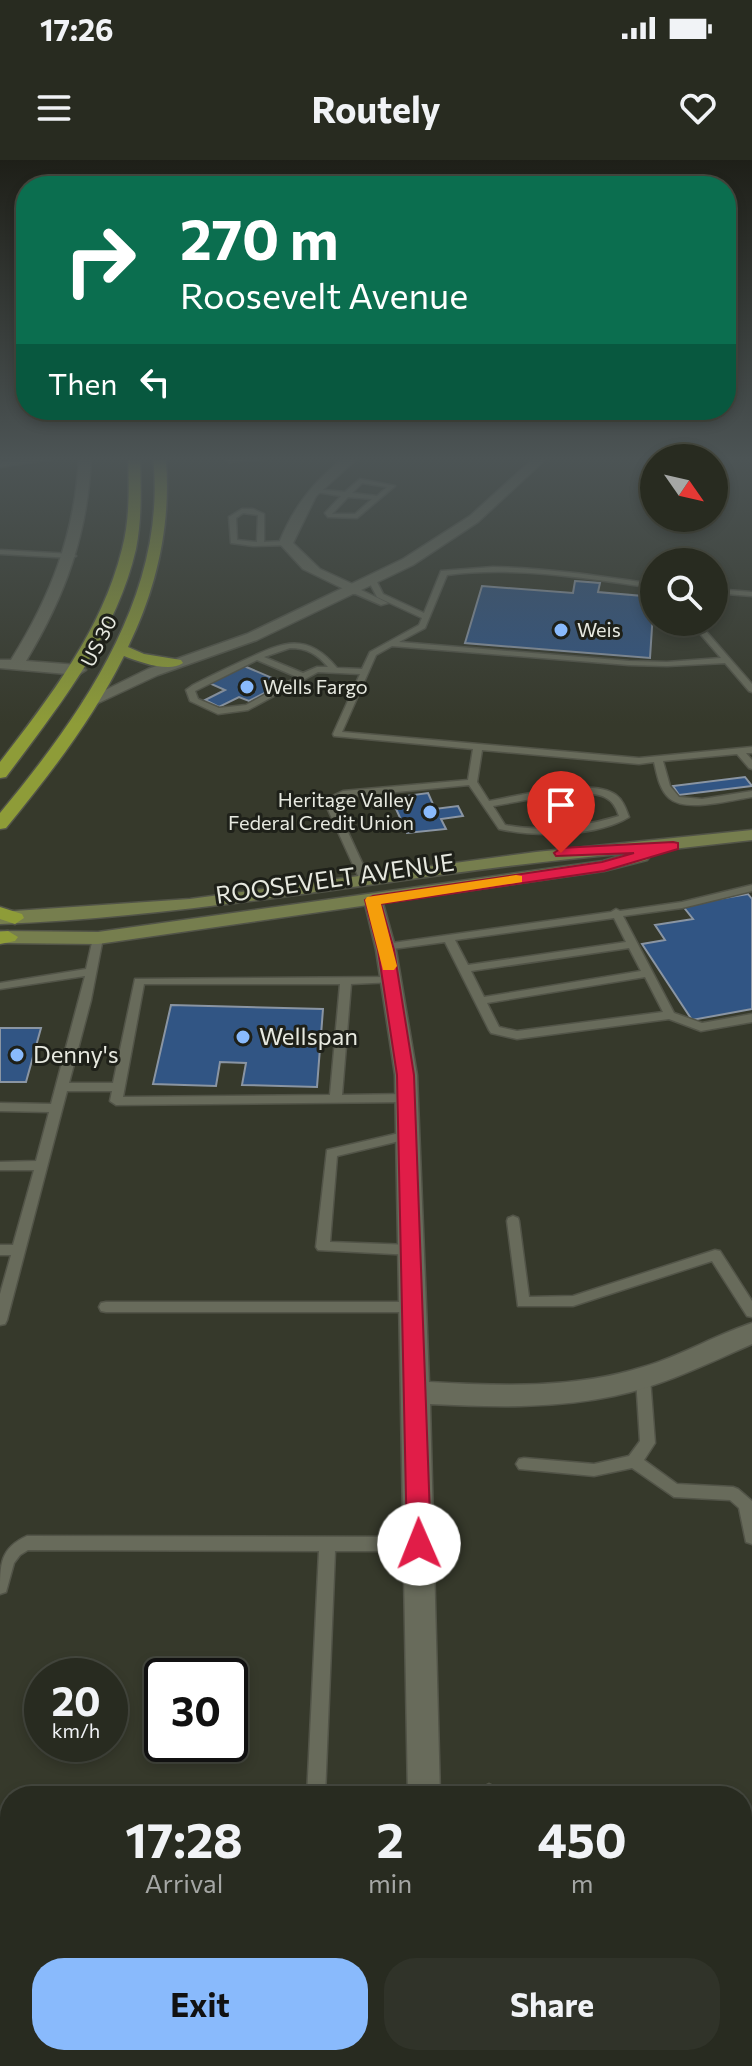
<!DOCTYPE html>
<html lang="en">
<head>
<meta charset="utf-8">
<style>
  body { margin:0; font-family:Commissioner,sans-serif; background:#303329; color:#f1f3f6; height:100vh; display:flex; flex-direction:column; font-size:30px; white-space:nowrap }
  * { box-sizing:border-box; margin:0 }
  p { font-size:26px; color:#a5a7a5 }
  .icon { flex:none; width:44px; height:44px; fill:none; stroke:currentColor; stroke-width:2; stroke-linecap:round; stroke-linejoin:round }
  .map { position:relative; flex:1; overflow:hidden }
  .side { position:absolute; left:0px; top:1626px; width:752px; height:280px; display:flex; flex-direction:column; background:#282b20; border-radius:32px 32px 0 0; box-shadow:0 4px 12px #0003,0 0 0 2px #44473e }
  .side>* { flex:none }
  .top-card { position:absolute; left:16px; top:16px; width:720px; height:244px; border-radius:32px; box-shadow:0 4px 12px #0003,0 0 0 2px #44473e; background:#0b6e4f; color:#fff; overflow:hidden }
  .needle { width:52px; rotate:124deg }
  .controls { position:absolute; left:640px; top:284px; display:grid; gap:16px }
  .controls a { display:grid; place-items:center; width:88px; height:88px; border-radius:50%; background:#282b20; box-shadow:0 4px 12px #0003,0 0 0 2px #44473e; font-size:40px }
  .speed { position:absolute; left:24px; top:1498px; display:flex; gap:16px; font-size:40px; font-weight:700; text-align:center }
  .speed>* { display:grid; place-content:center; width:104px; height:104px; border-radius:50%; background:#282b20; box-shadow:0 4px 12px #0003,0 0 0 2px #44473e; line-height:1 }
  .speed small { font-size:20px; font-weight:400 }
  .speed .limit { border:4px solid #111; border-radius:12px; background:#fff; color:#111 }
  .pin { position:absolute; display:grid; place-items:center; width:68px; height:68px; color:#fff; margin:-82px -34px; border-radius:50% 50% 50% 0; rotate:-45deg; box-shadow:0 0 8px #0007 }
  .pin .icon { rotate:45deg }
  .me { position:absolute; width:88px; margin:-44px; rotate:359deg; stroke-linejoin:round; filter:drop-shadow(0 0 6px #0008) }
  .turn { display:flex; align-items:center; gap:28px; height:168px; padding:0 32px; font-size:36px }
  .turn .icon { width:104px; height:104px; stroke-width:2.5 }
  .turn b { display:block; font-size:56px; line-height:68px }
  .then { display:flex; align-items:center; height:76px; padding:0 32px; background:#0003; gap:16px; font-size:30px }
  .eta { display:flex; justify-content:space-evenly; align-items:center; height:136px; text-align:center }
  .eta b { font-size:48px; font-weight:700; line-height:56px }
  .primary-button { display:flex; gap:16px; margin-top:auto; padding:16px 32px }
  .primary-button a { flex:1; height:92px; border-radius:32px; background:#89bafc; color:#111; font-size:32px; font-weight:700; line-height:92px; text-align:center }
  .primary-button a+a { background:#303329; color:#f1f3f6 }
  .status { display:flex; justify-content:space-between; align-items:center; height:56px; padding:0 40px; background:#282b20; direction:ltr }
  .status svg { height:22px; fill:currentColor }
  header { display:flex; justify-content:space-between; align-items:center; height:104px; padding:0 32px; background:#282b20; font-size:36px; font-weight:700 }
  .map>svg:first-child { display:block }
  .building { fill:#315584; stroke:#8a95a3; stroke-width:2 }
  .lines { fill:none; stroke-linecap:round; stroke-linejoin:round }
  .service-casing { stroke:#525448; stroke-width:3 }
  .minor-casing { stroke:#525448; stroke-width:3 }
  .tertiary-casing { stroke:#525448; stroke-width:3 }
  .secondary-casing { stroke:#525448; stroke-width:3 }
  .trunk-casing { stroke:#525448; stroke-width:3 }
  .service { fill:#686b5b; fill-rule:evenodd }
  .minor { fill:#686b5b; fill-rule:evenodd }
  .tertiary { fill:#686b5b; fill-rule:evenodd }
  .secondary { fill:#767e4e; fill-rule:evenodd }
  .trunk { fill:#8e9c38; fill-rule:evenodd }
  .route { fill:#e11d48; stroke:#92132f; stroke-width:2 }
  .slow { fill:#f59e0b }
  .poi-dot { fill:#89bafc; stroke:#1e2019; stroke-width:3 }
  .labels { text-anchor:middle; stroke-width:6; stroke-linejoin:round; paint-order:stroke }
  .far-poi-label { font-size:20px; fill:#e7e9e0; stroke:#1e2019; text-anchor:start }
  .far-street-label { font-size:20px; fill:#e7e9e0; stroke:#1e2019 }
  .street-label { font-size:24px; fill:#e7e9e0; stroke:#1e2019 }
  .poi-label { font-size:24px; fill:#e7e9e0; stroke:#1e2019; text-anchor:start }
</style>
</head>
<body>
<div class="status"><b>17:26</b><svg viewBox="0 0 49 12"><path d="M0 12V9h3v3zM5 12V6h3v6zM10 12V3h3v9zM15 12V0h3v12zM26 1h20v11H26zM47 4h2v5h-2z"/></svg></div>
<header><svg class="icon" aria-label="menu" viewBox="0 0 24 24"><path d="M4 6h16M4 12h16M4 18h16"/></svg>Routely<svg class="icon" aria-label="heart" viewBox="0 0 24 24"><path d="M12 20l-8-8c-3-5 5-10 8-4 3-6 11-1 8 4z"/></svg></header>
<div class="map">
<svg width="752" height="1906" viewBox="0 0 752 1906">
  <rect width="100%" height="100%" fill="#36392b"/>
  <!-- building -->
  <g class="building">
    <polygon points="575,421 600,423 598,432 654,437 650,498 465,483 482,426 573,433"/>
    <polygon points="244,506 284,523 249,541 239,537 219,547 205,540 225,530 209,523"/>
    <polygon points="745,617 752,626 679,635 673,626"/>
    <polygon points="428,633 435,649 458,646 463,656 441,659 446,669 407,673 391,638"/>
    <polygon points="748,734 752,739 752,849 692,860 642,784 665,780 655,765 693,759 682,745"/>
    <polygon points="171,845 323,849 317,927 242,925 246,903 220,902 216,926 153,924"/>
    <polygon points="0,868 41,868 26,922 0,922"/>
  </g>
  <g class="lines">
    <defs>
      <g id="service">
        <polygon points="45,297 66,297 0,307 0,303"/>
        <polygon points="242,297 286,297 229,302 226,300"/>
        <path d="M360,319L395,326L357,358L328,357L325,353L341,336L310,331L313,329L345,332ZM362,323L387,327L377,336L352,333ZM348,337L372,339L355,354H332Z"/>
        <path d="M242,349H253L264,354V382L286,381L290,383L289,385L253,386L231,383L229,357ZM243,353L258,355L257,382L237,380L236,358Z"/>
        <polygon points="0,390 72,394 76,396 72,398 0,394"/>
        <path d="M493,407C547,408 600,416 654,424V428C586,418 516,406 447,415L425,468L399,482L629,501L667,502L721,498L690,462H698L752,524V532L749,531L725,503L667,506L629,505L392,486L376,495L342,572L639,598L752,587V593H746L752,600V609L749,608L737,594L663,601L670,626L679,637L702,639L752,631V637C732,640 685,653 669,638C659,629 657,614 654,602L639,604L482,590L477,622L489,641C517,636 593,617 616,635C623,640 626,649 629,657C597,677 535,677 499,669L469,625L345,637L334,642L370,720L365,723L360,720L324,641L326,639L343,631L468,620L473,589L334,576L333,574L360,514L318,512L248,550L218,554L190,541L186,530L193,525C208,517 223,510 238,503C278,485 304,468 337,508L362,509L370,492L419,465L422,458L377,437L368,420L369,418H375L383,434L424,453L441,411ZM290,488C307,488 317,494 328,507H317L303,513L264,497ZM257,500L297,517L246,545L219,548L198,539L195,531ZM582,633C601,634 613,636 619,656C582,667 544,673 505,665L493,646L548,636Z"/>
        <polygon points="351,428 357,428 388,443 381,445 351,432"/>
        <polygon points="714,429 752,432 752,436 714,433"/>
        <path d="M752,725V731L682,748L623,756L674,853L702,863L752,854V862L701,871L669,859L517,879L491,873L489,870L445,782L385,790L380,787L385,784L611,752L616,749L620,751L682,742ZM614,758L626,782L468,805L455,780ZM629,788L641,811L484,837L471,811ZM645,817L663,852L517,871L499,867L487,843Z"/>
        <path d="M98,775L103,778L91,840L69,923H113L135,819L391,817L395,818L396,820L395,822L351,824L342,935L407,934L413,938L407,942L116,945L110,941L112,931H67L7,1160L5,1164L0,1165V1134L11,1095H0V1085H13L34,1010H0V1002L36,1001L49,952L0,951V943L51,944L85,816L0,829V823L86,809L93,778ZM144,824H340L330,935L123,937Z"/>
        <polygon points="408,971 414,975 412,978 337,996 330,1082 412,1085 417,1087 419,1090 417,1093 412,1095 318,1090 316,1087 327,990"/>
        <polygon points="513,1056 518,1058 519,1061 529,1137 573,1136 715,1090 720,1091 752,1141 752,1157 747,1156 712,1101 573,1146 518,1146 507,1061 508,1058"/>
        <polygon points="106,1142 413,1142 418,1143 420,1147 418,1151 413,1152 106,1152 101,1151 99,1147 101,1143"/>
        <polygon points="643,1212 648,1214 650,1218 655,1283 644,1300 677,1324 733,1327 738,1329 752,1341 752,1384 746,1382 739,1348 730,1340 674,1337 632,1308 594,1316 519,1309 516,1304 519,1299 524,1298 594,1304 629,1296 640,1281 636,1218 638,1214"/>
        <path d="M27,1376L419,1377L425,1379L427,1384L425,1389L419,1391H335L325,1636H307L319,1391L28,1390L20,1395L14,1403L6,1432L0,1434C0,1404 0,1388 27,1376Z"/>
        <polygon points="489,1624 495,1627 498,1636 480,1636 483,1627"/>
        <rect x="0" y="1849" width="10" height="20"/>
        <polygon points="495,1896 515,1896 516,1906 496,1906"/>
      </g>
      <g id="minor">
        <path d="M79,297H91C88,374 65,436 26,501L78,505L86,510L78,515L0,508V500H11C51,436 75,374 79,297Z"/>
        <path d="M345,297H359L316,336L293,383L320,409L359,427V433L354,434L303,409L279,383C294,346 314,321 345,297Z"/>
        <path d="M373,734L382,740L396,790L417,915L429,1222C500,1226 574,1229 643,1207C681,1196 715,1175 752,1163V1184C707,1204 662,1226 614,1236C553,1249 491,1247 430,1244L440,1636H408L395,915L376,790L364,740Z"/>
        <rect x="410" y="1896" width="36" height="10"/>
      </g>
      <polygon id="tertiary" points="535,297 548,297 478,362 413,405 257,480 158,515 96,544 91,546 83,541 148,509 247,474 403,399 470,356"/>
      <path id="secondary" d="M752,670V680L646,692L650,696L647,700L604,711L98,784L0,783V771L98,772L603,701L631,693C420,711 212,756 0,764V752L190,739L536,692Z"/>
      <g id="trunk">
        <path d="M128,297H140C141,328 142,359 136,389C116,476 58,547 6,617L0,618V602C50,537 102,470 122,389C130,359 129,328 128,297Z"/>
        <path d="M153,297H165L166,302C171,366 156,430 128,487L144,494L181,500L183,503C170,513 139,502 124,496C93,559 50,614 6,668L0,669V653C82,554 168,433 153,297Z"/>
        <polygon points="0,747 22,754 24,758 15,764 0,759"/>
        <polygon points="8,771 18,777 15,781 0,784 0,772"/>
      </g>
    </defs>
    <!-- service casing -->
    <use href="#service" class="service-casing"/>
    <!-- minor casing -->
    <use href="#minor" class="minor-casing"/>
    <!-- tertiary casing -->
    <use href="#tertiary" class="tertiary-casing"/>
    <!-- secondary casing -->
    <use href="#secondary" class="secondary-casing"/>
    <!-- trunk casing -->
    <use href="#trunk" class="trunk-casing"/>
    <!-- service -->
    <use href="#service" class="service"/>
    <!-- minor -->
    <use href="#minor" class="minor"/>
    <!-- tertiary -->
    <use href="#tertiary" class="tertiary"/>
    <!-- secondary -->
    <use href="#secondary" class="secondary"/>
    <!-- trunk -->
    <use href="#trunk" class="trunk"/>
  </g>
  <!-- sky -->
  <linearGradient id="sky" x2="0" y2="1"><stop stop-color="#1e1f18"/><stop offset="0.53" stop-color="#4c5455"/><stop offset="1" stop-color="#4c5455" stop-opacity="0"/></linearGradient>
  <rect width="752" height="564" fill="url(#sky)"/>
  <!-- route -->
  <polygon class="route" points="673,682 678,683 678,689 604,711 381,744 394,790 414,915 431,1384 428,1391 419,1394 411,1391 407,1384 397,915 378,790 365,740 373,736 602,702 634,693 556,696 554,693 561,688"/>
  <!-- slow -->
  <polygon class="slow" points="516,715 522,716 522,722 381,744 397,806 394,810 383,810 365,740 367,737"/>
  <!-- markers -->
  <g class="poi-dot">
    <circle cx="561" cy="470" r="8"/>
    <circle cx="247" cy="527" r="8"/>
    <circle cx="430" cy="652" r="8"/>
    <circle cx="243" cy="877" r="8"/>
    <circle cx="17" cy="895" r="8"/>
  </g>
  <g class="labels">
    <!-- far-poi labels -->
    <g class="far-poi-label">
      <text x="577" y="477">Weis</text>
      <text x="263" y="534">Wells Fargo</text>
      <text x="414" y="647" text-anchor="end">Heritage Valley<tspan x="414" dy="23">Federal Credit Union</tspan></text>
    </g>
    <!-- far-street labels -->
    <g class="far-street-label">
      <text transform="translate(99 481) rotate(-63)" y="7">US 30</text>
    </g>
    <!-- street labels -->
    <g class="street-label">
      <text transform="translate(335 719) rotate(-8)" y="8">ROOSEVELT AVENUE</text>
    </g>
    <!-- poi labels -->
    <g class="poi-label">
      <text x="259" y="885">Wellspan</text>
      <text x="33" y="903">Denny's</text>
    </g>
  </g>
</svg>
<div class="controls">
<a><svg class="needle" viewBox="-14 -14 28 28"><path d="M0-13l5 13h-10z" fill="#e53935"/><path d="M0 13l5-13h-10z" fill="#a5a7a5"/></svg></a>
<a><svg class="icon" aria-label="search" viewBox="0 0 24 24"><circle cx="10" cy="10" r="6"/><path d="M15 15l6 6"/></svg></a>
</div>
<div class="speed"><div>20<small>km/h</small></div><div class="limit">30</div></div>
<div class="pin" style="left:561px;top:693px;background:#d93025"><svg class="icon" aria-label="arrive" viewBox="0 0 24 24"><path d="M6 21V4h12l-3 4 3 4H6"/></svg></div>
<svg class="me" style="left:419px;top:1384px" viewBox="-20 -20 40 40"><circle r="19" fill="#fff"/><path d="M0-13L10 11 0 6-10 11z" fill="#e11d48"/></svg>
<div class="top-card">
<div class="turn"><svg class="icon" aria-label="right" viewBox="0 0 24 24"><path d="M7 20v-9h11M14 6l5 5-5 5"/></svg><div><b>270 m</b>Roosevelt Avenue</div></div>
<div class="then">Then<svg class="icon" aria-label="left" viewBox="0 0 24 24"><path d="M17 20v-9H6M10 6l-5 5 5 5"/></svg></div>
</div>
<section class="side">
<div class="eta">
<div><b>17:28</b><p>Arrival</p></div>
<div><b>2</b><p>min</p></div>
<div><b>450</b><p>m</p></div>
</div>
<div class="primary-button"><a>Exit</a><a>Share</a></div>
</section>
</div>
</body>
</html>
